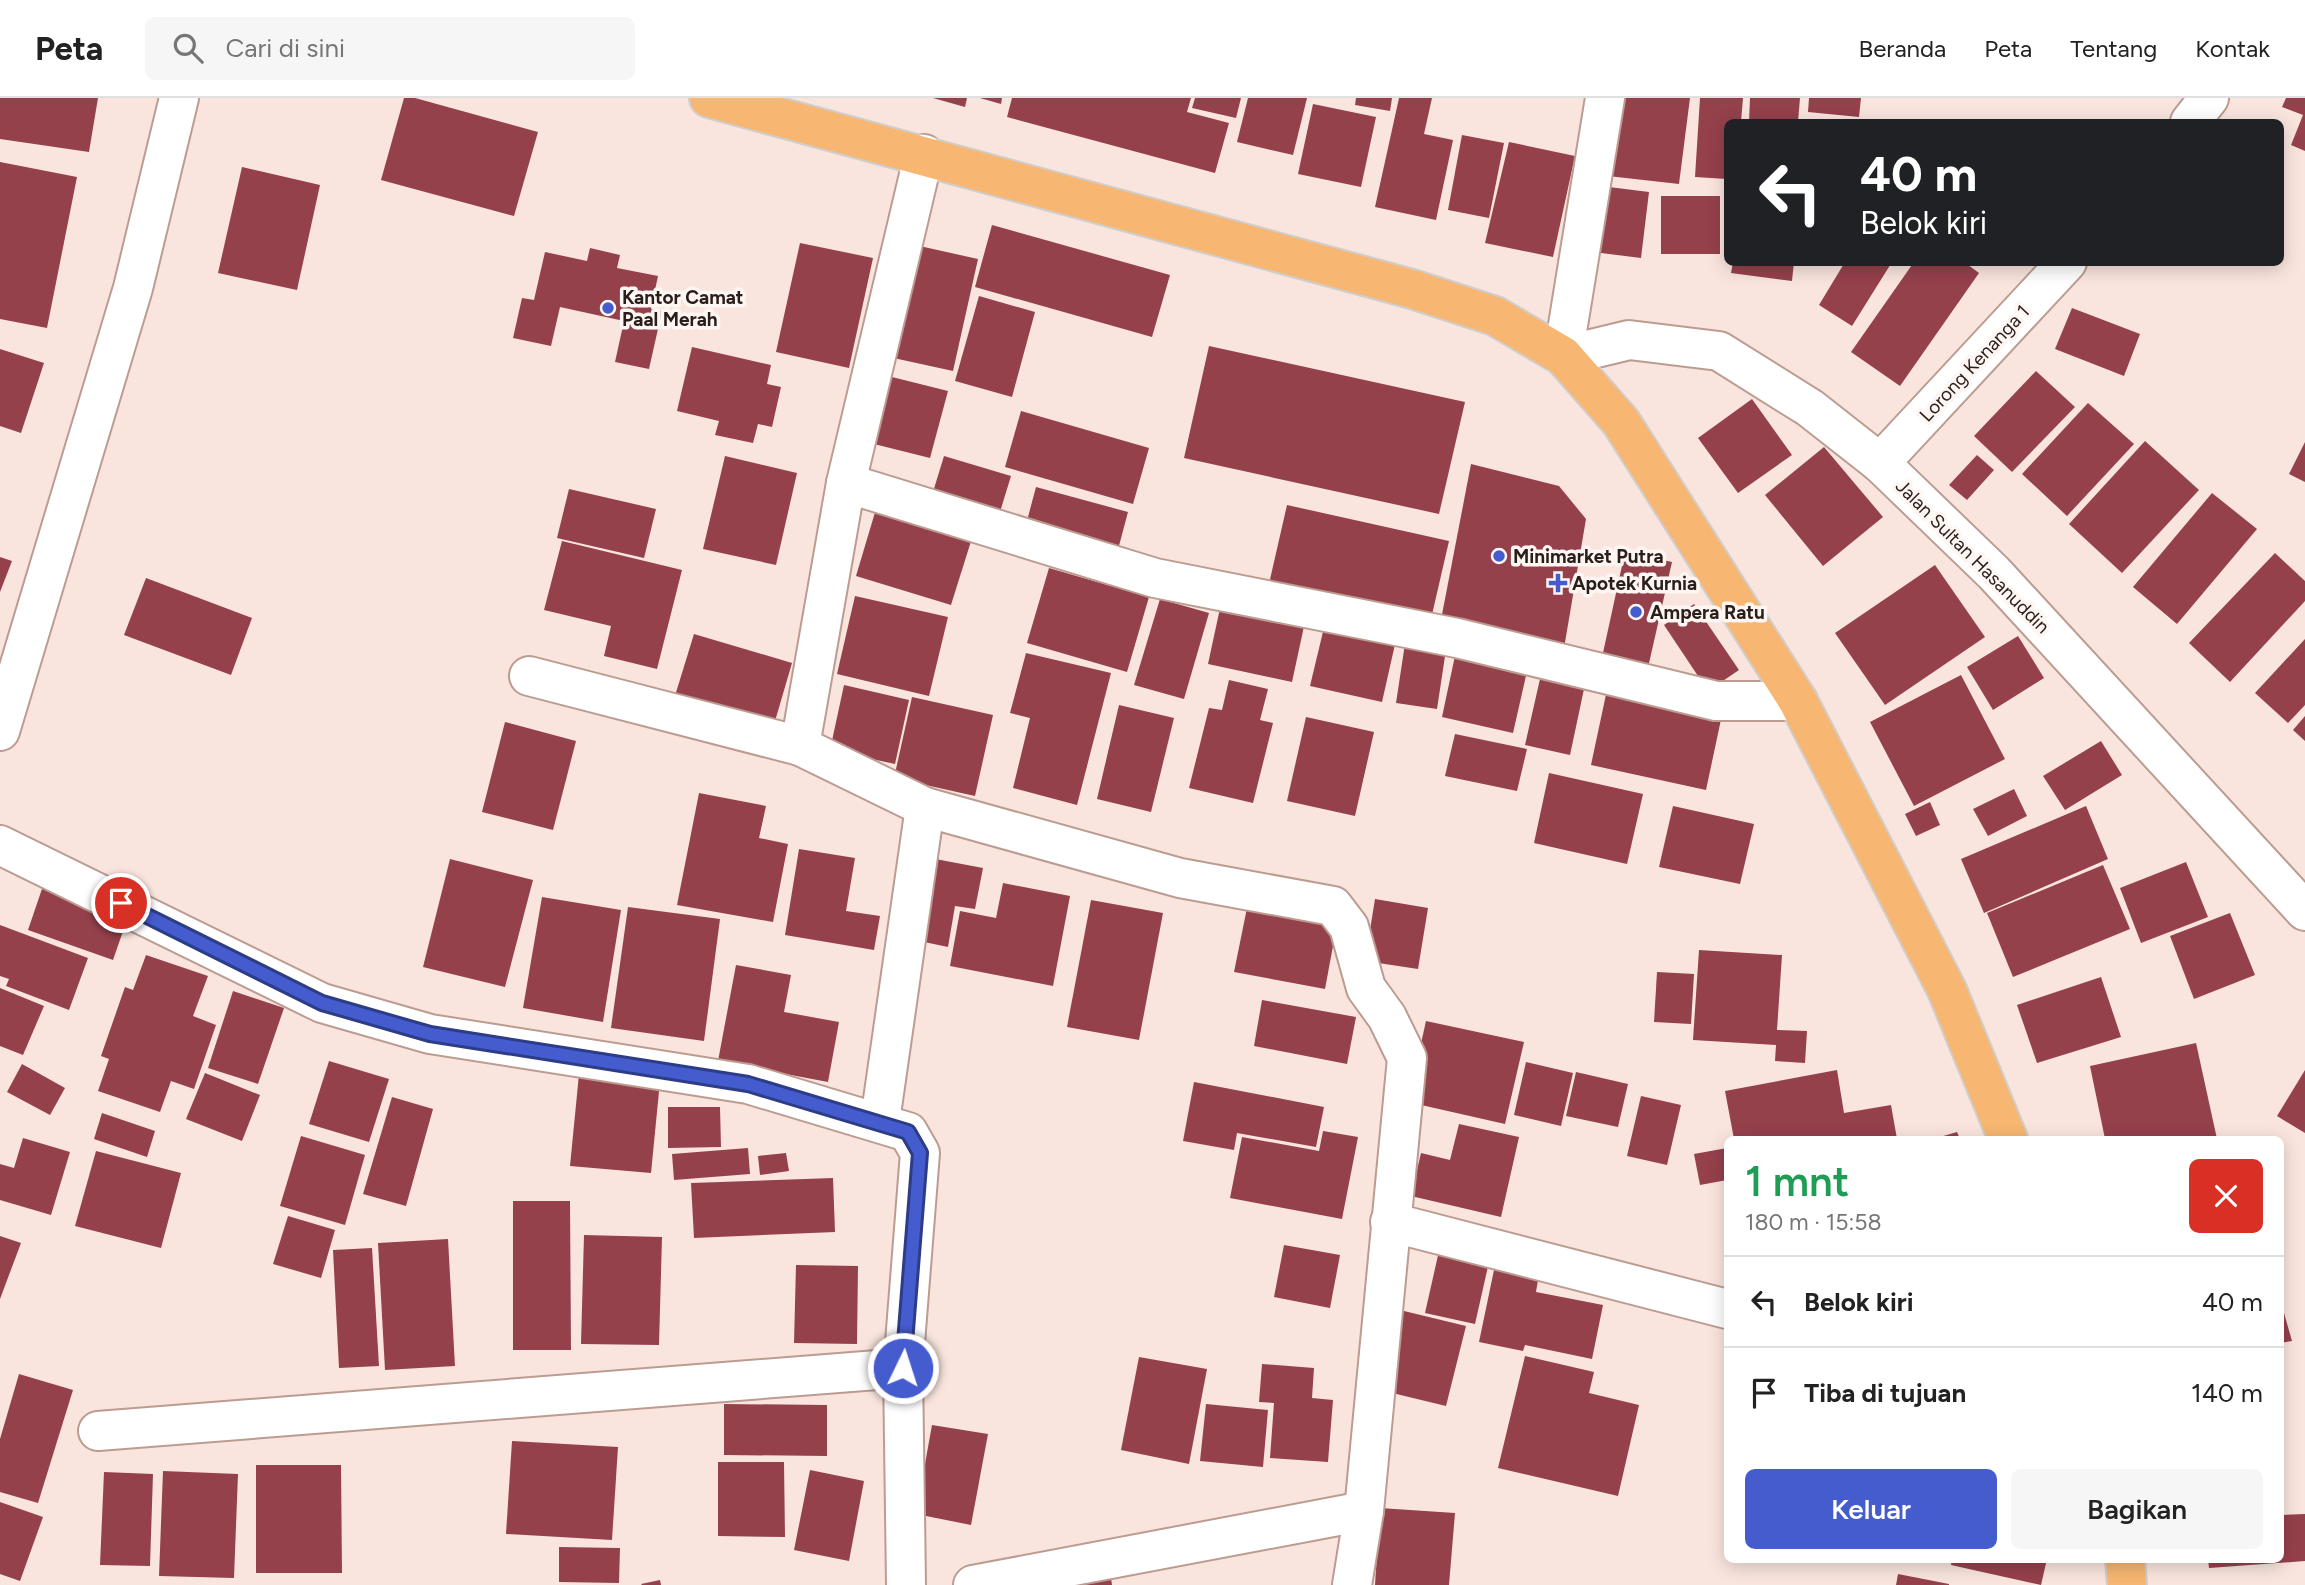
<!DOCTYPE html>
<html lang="id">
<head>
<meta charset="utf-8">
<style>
  body { margin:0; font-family:Figtree,sans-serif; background:#f6f6f6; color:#222; height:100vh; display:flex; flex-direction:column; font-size:26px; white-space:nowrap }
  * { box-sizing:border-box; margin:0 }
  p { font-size:23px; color:#767676 }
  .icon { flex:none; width:38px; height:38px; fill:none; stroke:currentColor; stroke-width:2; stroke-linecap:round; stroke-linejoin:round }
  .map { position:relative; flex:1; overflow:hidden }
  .side { position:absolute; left:1724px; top:1038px; width:560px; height:427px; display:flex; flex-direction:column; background:#fff; border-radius:10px; box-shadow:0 4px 18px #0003 }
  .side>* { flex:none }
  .top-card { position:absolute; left:1724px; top:21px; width:560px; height:147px; border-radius:10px; box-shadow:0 4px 18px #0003; background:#202124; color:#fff; overflow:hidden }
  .pin { position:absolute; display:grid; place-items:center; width:60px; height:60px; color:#fff; margin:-30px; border:4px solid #fff; border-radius:50%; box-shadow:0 2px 7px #0007 }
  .me { position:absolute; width:77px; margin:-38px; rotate:4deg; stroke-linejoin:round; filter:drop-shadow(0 0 5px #0008) }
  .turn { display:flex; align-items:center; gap:24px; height:147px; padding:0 21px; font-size:32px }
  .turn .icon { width:91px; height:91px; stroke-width:2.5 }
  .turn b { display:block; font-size:49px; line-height:60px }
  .round { display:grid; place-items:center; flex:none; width:74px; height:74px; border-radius:10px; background:#f6f6f6 }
  .head { display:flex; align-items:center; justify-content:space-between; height:119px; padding:0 21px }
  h1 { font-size:42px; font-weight:600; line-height:52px; color:#1e9e55 }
  .primary-button { display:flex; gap:14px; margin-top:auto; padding:14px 21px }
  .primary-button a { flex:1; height:80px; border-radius:10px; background:#455ccf; color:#fff; font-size:28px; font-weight:600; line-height:80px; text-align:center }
  .primary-button a+a { background:#f6f6f6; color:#222 }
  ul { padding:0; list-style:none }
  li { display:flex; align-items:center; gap:21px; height:91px; padding:0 21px; border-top:2px solid #e0e0e0 }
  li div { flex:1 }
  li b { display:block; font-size:26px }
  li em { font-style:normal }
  header { display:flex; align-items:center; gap:42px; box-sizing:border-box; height:98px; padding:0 35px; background:#fff; border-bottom:2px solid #e0e0e0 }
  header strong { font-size:33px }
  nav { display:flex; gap:38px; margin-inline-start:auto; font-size:24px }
  .search { width:490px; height:63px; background:#f6f6f6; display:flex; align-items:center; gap:18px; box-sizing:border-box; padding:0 24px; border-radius:10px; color:#767676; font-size:26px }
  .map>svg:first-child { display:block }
  .building { fill:#95414c }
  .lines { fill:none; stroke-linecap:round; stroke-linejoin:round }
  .minor-casing { stroke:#bc9c91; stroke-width:42 }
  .highway-casing { stroke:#d0cecc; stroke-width:42 }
  .minor { stroke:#fff; stroke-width:38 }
  .highway { stroke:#f7b772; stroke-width:38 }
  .route-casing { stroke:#2d3c87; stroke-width:18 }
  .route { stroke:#455ccf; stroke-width:12 }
  .poi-dot { fill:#455ccf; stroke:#fdf6f3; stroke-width:2.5 }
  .labels { text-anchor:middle; stroke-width:7; stroke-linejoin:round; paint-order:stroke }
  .poi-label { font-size:19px; font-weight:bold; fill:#2a1e19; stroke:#fdf6f3; text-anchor:start }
  .street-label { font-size:19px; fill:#2a1e19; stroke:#fdf6f3 }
</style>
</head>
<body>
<header>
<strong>Peta</strong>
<div class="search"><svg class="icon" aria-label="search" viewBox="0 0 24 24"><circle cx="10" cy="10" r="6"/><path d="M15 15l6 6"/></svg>Cari di sini</div>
<nav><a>Beranda</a><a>Peta</a><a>Tentang</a><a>Kontak</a></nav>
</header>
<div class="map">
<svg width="2305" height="1487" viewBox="0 0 2305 1487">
  <rect width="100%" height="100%" fill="#fae5de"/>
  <!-- building -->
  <g class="building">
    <polygon points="0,0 98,0 89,54 0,41"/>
    <polygon points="404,0 415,0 538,34 514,118 381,82"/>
    <polygon points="933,0 967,0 965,9"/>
    <polygon points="980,0 1002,0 1001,6"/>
    <polygon points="1012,0 1191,0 1187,14 1229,25 1215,75 1007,19"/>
    <polygon points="1195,0 1241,0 1236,20 1192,10"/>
    <polygon points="1248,0 1307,0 1293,57 1237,44"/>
    <polygon points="1356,0 1392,0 1390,13 1355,7"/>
    <polygon points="1399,0 1432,0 1424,36 1453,42 1436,122 1375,109"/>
    <polygon points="1618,0 1690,0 1679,86 1608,78"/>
    <polygon points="1700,0 1743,0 1741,24 1727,24 1727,81 1695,79"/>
    <polygon points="1750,0 1800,0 1798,24 1749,24"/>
    <polygon points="1809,0 1861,0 1859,19 1808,14"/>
    <polygon points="2286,0 2305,0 2305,53 2291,47 2303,17 2282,9"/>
    <polygon points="1313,6 1376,19 1361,89 1298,76"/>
    <polygon points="1462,37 1504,45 1489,120 1448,112"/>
    <polygon points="1509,44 1575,58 1553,159 1485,145"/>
    <polygon points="0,64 77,79 47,230 0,221"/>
    <polygon points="242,69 320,87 297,192 218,175"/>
    <polygon points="1601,88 1649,94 1641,160 1593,154"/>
    <rect x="1661" y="98" width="59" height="58"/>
    <polygon points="992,127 1170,177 1152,239 975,189"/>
    <polygon points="800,145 873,160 849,270 776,254"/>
    <polygon points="915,147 978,161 953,273 889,259"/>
    <polygon points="590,150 620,157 617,170 658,178 651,211 662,213 649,271 615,264 624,223 560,209 551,248 513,240 522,200 534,202 545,154 587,163"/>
    <polygon points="1733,164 1794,164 1792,183 1731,175"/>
    <polygon points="1845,164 1892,164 1852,228 1819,207"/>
    <polygon points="1914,164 1964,164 1979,175 1900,288 1851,254"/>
    <polygon points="979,198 1035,214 1012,299 955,283"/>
    <polygon points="2072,210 2140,236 2124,278 2055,251"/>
    <polygon points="1209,248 1465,304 1439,416 1184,360"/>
    <polygon points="692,249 771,267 767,286 781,289 772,329 758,326 753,345 715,337 719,323 677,313"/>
    <polygon points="0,251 44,265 21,335 0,328"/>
    <polygon points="2036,273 2075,309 2012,374 1974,338"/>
    <polygon points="888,278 948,293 930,360 870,345"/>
    <polygon points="1752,301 1792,357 1738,395 1698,340"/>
    <polygon points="2088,305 2134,346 2067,418 2022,376"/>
    <polygon points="1021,313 1149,350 1133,406 1005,369"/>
    <polygon points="2145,343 2199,392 2122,475 2069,426"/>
    <polygon points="2305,344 2305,384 2289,376"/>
    <polygon points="1824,349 1883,419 1823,468 1765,397"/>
    <polygon points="1977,357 1994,372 1967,402 1949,387"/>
    <polygon points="725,358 797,375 776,467 703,451"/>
    <polygon points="944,358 1011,378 996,427 929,407"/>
    <polygon points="1471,366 1559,388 1586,421 1563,556 1440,527"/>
    <polygon points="1036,389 1128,414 1116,459 1024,434"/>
    <polygon points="569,391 656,411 644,460 557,440"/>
    <polygon points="2212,395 2257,431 2177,526 2133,489"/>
    <polygon points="1287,407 1449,443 1431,521 1269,486"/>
    <polygon points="876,411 972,440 951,507 856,478"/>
    <polygon points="562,443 682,472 657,571 604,558 611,528 544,512"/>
    <polygon points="1625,454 1672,464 1647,574 1601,564"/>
    <polygon points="2275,455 2305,483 2305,503 2230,584 2189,545"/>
    <polygon points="0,459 12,463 0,494"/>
    <polygon points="1935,467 1985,539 1885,607 1835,535"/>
    <polygon points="1049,470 1149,499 1127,574 1027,545"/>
    <polygon points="146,480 252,520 231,577 124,537"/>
    <polygon points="855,498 948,519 929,598 837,576"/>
    <polygon points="1160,501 1209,515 1184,601 1134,587"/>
    <polygon points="1222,501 1306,519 1292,584 1208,566"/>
    <polygon points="1694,506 1739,572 1708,593 1664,527"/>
    <polygon points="1327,517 1398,533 1382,604 1310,588"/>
    <polygon points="694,536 792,565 773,630 674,601"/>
    <polygon points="2018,538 2044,580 1993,612 1967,569"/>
    <polygon points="1406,539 1447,545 1437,611 1396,605"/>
    <polygon points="2305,541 2305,607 2288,625 2255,595"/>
    <polygon points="1456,553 1528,569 1513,635 1442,619"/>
    <polygon points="1026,555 1111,575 1077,707 1013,690 1030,620 1010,615"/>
    <polygon points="1961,577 2005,661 1914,708 1870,624"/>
    <polygon points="1540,581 1584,591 1570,657 1525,647"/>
    <polygon points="1229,582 1268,591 1260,622 1273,625 1253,705 1189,690 1209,610 1222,612"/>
    <polygon points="844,587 909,602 895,666 830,652"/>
    <polygon points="1608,587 1723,612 1706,692 1591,667"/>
    <polygon points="912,599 993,617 975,698 894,680"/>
    <polygon points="1119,607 1174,620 1151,714 1097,701"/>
    <polygon points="2305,618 2305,643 2293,632"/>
    <polygon points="1306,619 1374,634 1355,718 1287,703"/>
    <polygon points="505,624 576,643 553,732 482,714"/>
    <polygon points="1455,636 1527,651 1517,693 1445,678"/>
    <polygon points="2101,643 2122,677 2065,712 2043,678"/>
    <polygon points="1549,675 1643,696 1627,766 1534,745"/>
    <polygon points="2014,691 2027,718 1988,738 1973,711"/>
    <polygon points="699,695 766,708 759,740 788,746 773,824 677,807"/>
    <polygon points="1930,704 1940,727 1916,738 1905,716"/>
    <polygon points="1673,708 1754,726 1740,786 1659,769"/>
    <polygon points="2086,708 2108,761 1984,815 1961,761"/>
    <polygon points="799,751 855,760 846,813 880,818 874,852 785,837"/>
    <polygon points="925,759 983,770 975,811 955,808 948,849 910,841"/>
    <polygon points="450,761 533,782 505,889 423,869"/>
    <polygon points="2186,764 2208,819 2141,845 2120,790"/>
    <polygon points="2103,767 2130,831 2013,879 1987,815"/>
    <polygon points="45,782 130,813 113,862 28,832"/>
    <polygon points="1003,785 1070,798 1053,888 950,868 960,813 996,820"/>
    <polygon points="542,799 621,812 603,924 523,910"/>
    <polygon points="1375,801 1428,810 1418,871 1365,863"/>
    <polygon points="1091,802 1163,815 1139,942 1067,929"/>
    <polygon points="1248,805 1338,821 1325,891 1234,874"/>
    <polygon points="628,809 720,821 704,943 611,930"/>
    <polygon points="2230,815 2255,877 2194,901 2170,838"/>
    <polygon points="0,827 88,860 69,912 6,888 9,881 0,878"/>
    <polygon points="1699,852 1782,857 1777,932 1807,933 1805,965 1775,963 1776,947 1693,942"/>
    <polygon points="146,857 208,878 193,918 216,927 194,991 171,983 160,1014 98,993 109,961 101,958 125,889 133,892"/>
    <polygon points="736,867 791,877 784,914 839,924 828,984 718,963"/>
    <polygon points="1657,874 1694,876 1691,926 1654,924"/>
    <polygon points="2101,879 2121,939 2037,965 2017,907"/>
    <polygon points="0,890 44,908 23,957 0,948"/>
    <polygon points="233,893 284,910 258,986 208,970"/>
    <polygon points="1262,902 1356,919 1347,966 1254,948"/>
    <polygon points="1426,923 1524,944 1505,1026 1408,1004"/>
    <polygon points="2196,945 2217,1041 2105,1041 2090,968"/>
    <polygon points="329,963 389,981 369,1044 309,1026"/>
    <polygon points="1526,964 1573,975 1561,1028 1514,1017"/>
    <polygon points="22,966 65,990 50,1017 7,994"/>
    <polygon points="580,966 661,973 651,1075 570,1068"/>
    <polygon points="1837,972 1844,1015 1891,1007 1897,1041 1734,1041 1725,993"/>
    <polygon points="2305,972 2305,1035 2277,1018"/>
    <polygon points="1576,974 1628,986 1618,1029 1566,1018"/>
    <polygon points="205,975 260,997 242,1043 186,1021"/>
    <polygon points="1194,984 1324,1009 1316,1049 1237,1035 1234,1052 1183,1043"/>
    <polygon points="1641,998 1681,1007 1667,1067 1627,1058"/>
    <polygon points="392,999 433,1011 406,1108 363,1096"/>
    <polygon points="668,1009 720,1009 721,1049 668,1050"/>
    <polygon points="102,1015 155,1033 147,1059 94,1041"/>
    <polygon points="1459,1026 1519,1039 1501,1119 1411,1098 1421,1055 1450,1062"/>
    <polygon points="1323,1033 1358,1039 1342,1121 1230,1100 1242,1039 1319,1053"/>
    <polygon points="1957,1034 1960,1041 1933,1041"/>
    <polygon points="301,1038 365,1057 345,1127 280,1108"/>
    <polygon points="23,1040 70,1054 51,1117 0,1102 0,1066 14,1070"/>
    <polygon points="748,1050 750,1076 674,1082 672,1056"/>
    <polygon points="1727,1050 1727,1082 1700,1087 1694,1056"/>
    <polygon points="96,1053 181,1075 161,1150 75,1128"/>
    <polygon points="786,1055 789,1073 760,1077 758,1058"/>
    <polygon points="833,1080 835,1134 694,1140 691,1085"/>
    <polygon points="513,1103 570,1103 571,1252 513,1252"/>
    <polygon points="288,1118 335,1132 321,1180 273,1166"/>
    <polygon points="584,1137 662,1139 659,1247 581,1246"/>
    <polygon points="0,1138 21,1145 0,1201"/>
    <polygon points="448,1141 455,1268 385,1272 378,1145"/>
    <polygon points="1284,1147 1340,1157 1330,1210 1274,1199"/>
    <polygon points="372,1150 379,1268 339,1270 333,1152"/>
    <polygon points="1439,1153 1489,1164 1475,1226 1425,1215"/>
    <polygon points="796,1167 858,1168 857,1246 794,1245"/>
    <polygon points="1494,1172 1538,1182 1536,1194 1603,1207 1592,1261 1525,1247 1523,1253 1479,1244"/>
    <polygon points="2280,1201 2292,1243 2280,1245"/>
    <polygon points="1404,1213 1466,1228 1446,1308 1384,1293"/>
    <polygon points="1525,1258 1594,1274 1589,1295 1639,1307 1618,1398 1498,1370"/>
    <polygon points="1139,1259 1207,1271 1189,1366 1121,1352"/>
    <polygon points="1262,1266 1314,1270 1312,1300 1333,1302 1328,1364 1270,1360 1274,1305 1259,1304"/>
    <polygon points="19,1276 73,1292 38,1405 0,1394 0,1341"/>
    <polygon points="724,1306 827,1307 827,1358 724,1357"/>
    <polygon points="1206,1306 1268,1312 1263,1369 1200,1363"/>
    <polygon points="932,1327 988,1336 971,1427 916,1416"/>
    <polygon points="512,1343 618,1349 612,1442 506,1436"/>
    <polygon points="718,1364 784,1364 785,1439 718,1438"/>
    <polygon points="256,1367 341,1367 342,1475 256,1475"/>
    <polygon points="810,1372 864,1383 849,1463 794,1452"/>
    <polygon points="163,1373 238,1376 234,1480 159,1478"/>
    <polygon points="104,1374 153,1376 150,1468 100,1467"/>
    <polygon points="0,1404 43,1419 20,1483 0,1476"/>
    <polygon points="1380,1410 1455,1415 1449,1487 1375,1487"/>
    <polygon points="2305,1416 2305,1463 2209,1470 2208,1461 2280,1461 2280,1417"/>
    <polygon points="559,1449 620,1450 619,1485 559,1484"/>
    <polygon points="1952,1461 2047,1461 2041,1487 1951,1467"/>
    <polygon points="1110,1473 1112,1487 1068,1487"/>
    <polygon points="1898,1476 1949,1486 1949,1487 1896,1487"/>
    <polygon points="660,1482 661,1487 642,1487 641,1486"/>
  </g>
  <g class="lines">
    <defs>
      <g id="minor">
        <polyline points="1605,0 1563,258 1629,242 1719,253 1810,310 1880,365 1994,475 2305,813"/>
        <polyline points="2190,24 2209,0"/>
        <polyline points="924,56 846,385 800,648 925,709 1180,780 1333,808 1349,829 1366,890 1387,919 1407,960 1364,1413 973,1487"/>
        <polyline points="1880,365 2067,164"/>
        <polyline points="846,385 1155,480 1457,540 1716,603 1798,603"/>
        <polyline points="529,578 800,648"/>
        <polyline points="0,633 133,190 179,0"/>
        <polyline points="0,747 322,905 430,936 748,986 908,1034 920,1055 903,1270 906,1487"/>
        <polyline points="880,1023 925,709"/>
        <polyline points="1390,1124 1727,1211"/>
        <polyline points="98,1333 903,1270"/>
        <polyline points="1352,1487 1364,1413"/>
      </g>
      <g id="highway">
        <polyline points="709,0 1412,191 1495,218 1563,258 1621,324 1798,603 1947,892 2008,1041"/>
        <polyline points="2125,1461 2127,1487"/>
      </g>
    </defs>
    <!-- minor casing -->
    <use href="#minor" class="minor-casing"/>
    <!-- highway casing -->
    <use href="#highway" class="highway-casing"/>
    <!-- minor -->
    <use href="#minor" class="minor"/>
    <!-- highway -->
    <use href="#highway" class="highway"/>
  </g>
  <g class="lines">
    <defs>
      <polyline id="route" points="121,805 322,905 430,936 748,986 908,1034 920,1055 903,1270"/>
    </defs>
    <!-- route casing -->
    <use href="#route" class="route-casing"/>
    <!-- route -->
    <use href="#route" class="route"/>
  </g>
  <!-- markers -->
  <g class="poi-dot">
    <circle cx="608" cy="210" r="7"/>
    <circle cx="1499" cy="458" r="7"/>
    <path d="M1554.5 474.5h7v7h7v7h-7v7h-7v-7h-7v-7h7z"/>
    <circle cx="1636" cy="514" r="7"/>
  </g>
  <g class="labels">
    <!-- poi labels -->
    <g class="poi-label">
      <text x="622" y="206">Kantor Camat<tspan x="622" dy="22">Paal Merah</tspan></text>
      <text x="1513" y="465">Minimarket Putra</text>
      <text x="1572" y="492">Apotek Kurnia</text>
      <text x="1650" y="521">Ampera Ratu</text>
    </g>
    <!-- street labels -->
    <g class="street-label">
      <text transform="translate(1974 265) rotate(-47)" y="7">Lorong Kenanga 1</text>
      <text transform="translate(1973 458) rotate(45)" y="7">Jalan Sultan Hasanuddin</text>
    </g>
  </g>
</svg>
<div class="pin" style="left:121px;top:805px;background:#d93025"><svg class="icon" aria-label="arrive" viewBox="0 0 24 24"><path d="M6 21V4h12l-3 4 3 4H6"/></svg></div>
<svg class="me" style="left:903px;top:1270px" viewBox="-20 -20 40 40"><circle r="17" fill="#455ccf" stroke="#fff" stroke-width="3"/><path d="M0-11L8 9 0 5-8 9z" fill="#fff"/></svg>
<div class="top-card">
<div class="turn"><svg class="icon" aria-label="left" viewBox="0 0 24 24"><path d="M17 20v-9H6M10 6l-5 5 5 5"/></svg><div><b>40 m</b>Belok kiri</div></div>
</div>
<section class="side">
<div class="head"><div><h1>1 mnt</h1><p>180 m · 15:58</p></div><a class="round" style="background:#d93025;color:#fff"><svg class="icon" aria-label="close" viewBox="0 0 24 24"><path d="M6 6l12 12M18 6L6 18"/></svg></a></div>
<ul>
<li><svg class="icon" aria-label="left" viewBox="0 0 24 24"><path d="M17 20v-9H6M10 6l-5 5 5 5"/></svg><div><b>Belok kiri</b></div><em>40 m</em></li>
<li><svg class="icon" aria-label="arrive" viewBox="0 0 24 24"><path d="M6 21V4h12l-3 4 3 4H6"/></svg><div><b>Tiba di tujuan</b></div><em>140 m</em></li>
</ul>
<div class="primary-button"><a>Keluar</a><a>Bagikan</a></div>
</section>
</div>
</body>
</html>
